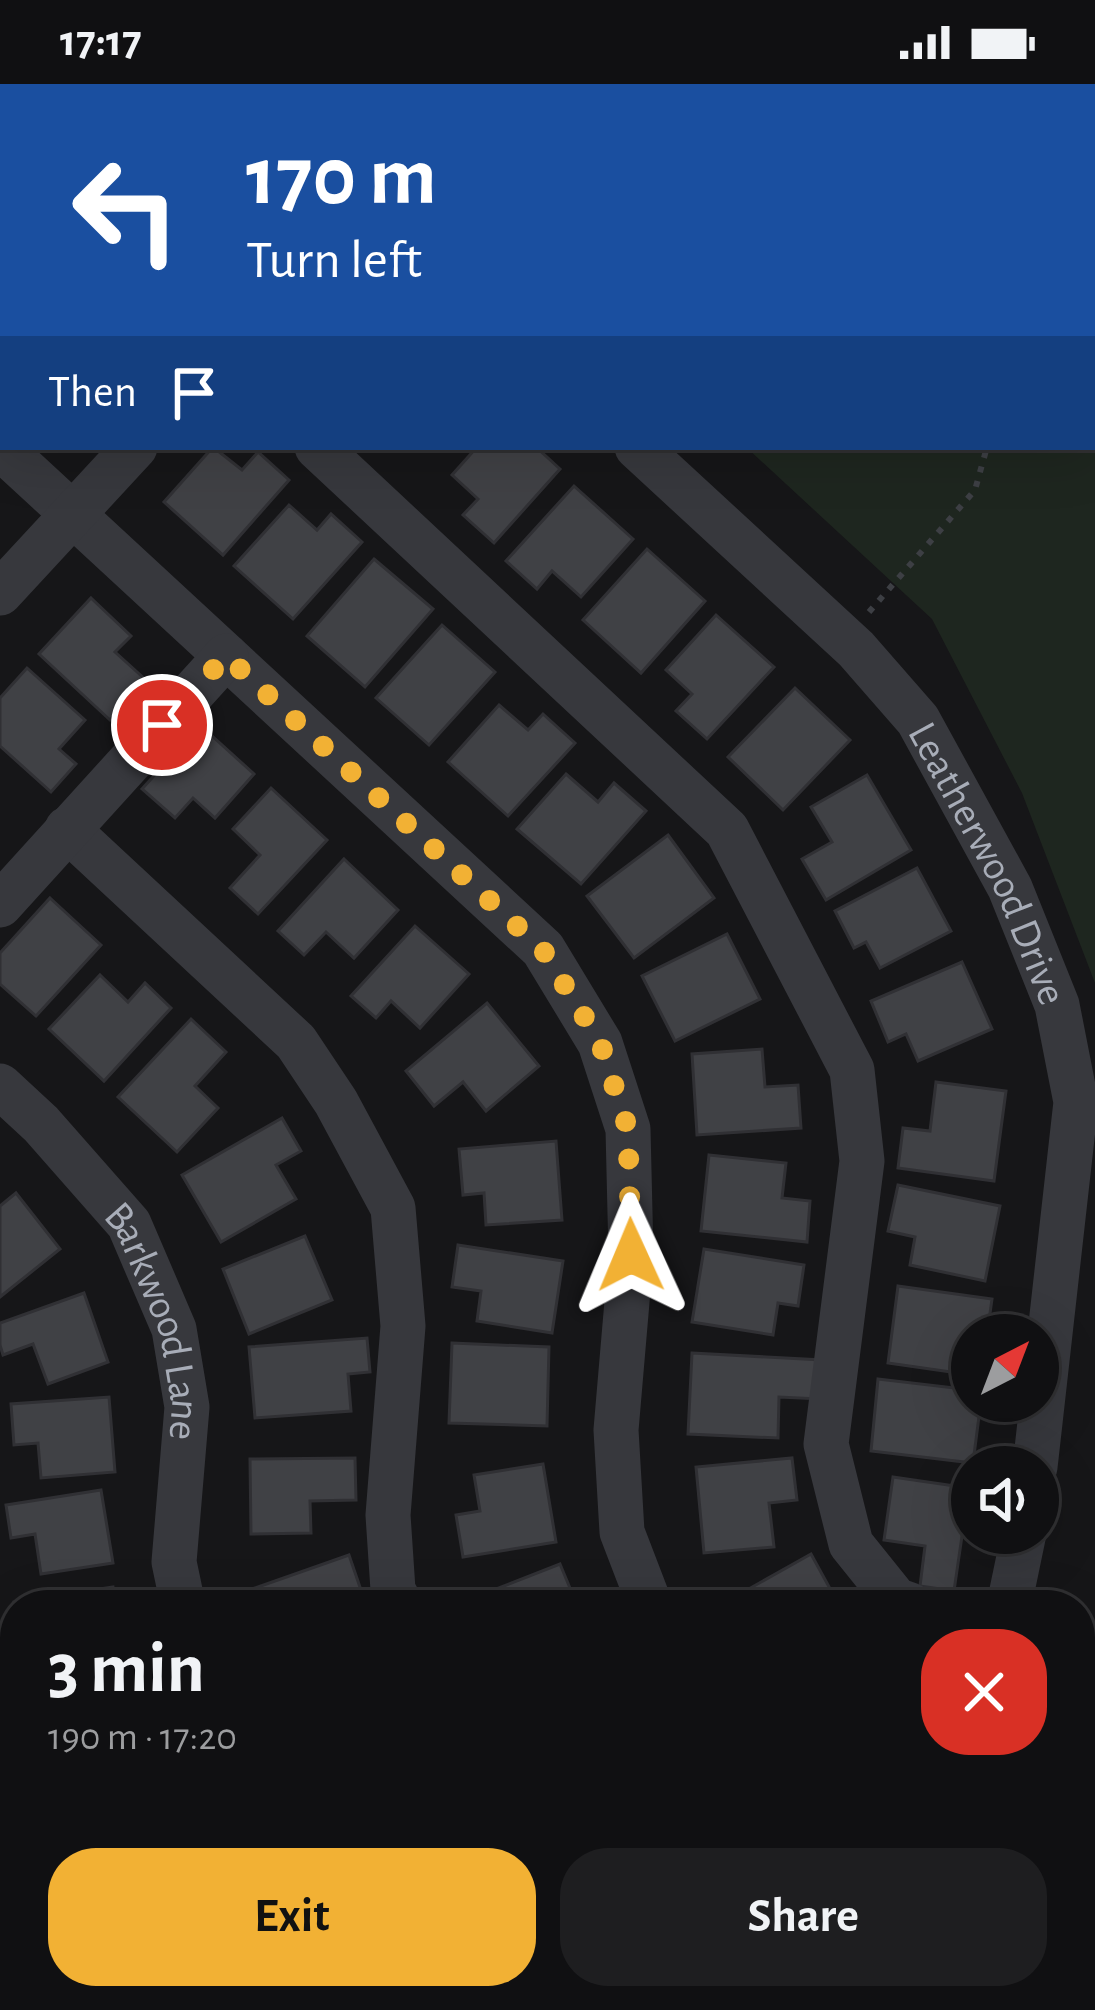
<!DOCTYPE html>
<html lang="en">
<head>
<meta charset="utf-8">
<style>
  body { margin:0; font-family:"Alegreya Sans",sans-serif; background:#1e1e20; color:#f1f3f6; height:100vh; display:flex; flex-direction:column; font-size:45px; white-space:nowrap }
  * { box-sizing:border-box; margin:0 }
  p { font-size:39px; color:#9c9d9f }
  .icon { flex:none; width:66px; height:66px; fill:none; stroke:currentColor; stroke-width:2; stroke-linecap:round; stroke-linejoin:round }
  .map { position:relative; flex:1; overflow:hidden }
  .drawer { position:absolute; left:0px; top:1506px; width:1095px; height:420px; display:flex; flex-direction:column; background:#101012; border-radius:48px 48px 0 0; box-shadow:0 12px 48px #0002,0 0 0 3px #303032 }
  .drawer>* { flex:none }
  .banner { position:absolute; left:0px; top:0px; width:1095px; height:366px; box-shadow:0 12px 48px #0002,0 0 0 3px #303032; background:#1a4fa0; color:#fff; overflow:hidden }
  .needle { width:78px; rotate:42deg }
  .fabs { position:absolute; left:951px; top:1230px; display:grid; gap:24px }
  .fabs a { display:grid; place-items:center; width:108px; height:108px; border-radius:50%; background:#101012; box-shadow:0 12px 48px #0002,0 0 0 3px #303032; font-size:60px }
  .pin { position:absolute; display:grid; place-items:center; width:102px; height:102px; color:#fff; margin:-51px; border:6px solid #fff; border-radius:50%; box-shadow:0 3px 12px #0007 }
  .me { position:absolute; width:132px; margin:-66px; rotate:359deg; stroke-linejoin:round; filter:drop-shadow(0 0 9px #0008) }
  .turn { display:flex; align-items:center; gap:42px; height:252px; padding:0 48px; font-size:54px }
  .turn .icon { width:156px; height:156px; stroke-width:2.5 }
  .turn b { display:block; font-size:84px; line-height:102px }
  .then { display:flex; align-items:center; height:114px; padding:0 48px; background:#0003; gap:24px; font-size:45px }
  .round { display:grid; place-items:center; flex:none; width:126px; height:126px; border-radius:48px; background:#1e1e20 }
  .overview { display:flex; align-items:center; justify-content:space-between; height:204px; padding:0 48px }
  h1 { font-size:72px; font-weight:600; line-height:90px }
  .button { display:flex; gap:24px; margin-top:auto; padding:24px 48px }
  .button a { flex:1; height:138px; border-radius:48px; background:#f2b134; color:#111; font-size:48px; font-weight:600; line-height:138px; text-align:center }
  .button a+a { background:#1e1e20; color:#f1f3f6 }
  .status { display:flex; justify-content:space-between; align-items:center; height:84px; padding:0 60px; background:#101012; direction:ltr }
  .status svg { height:33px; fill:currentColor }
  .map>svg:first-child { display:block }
  .green { fill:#1e261f }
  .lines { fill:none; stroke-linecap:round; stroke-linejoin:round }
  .stream { stroke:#2c353c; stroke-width:9 }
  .building { fill:#404145; stroke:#303034; stroke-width:3 }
  .path { stroke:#3d3f44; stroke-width:6; stroke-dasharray:6 9; stroke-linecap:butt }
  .minor { stroke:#37383d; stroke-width:45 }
  .route { stroke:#f2b134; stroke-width:21; stroke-dasharray:0 37.8 }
  .labels { text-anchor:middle; stroke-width:12; stroke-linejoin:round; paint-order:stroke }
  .street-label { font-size:42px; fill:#a8adb8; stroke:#111113 }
</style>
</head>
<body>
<div class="status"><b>17:17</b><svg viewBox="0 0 49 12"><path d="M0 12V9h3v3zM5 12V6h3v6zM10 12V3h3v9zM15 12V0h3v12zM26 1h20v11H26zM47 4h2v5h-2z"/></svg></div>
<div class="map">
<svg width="1095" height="1926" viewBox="0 0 1095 1926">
  <rect width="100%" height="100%" fill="#161618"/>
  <!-- green -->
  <g class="green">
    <polygon points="353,0 1095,0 1095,899 1022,709 932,535 746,363 1092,363 1092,3 356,3"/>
    <polygon points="1095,1561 1095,1926 992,1926 986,1911 1080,1911 1080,1641 1086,1628"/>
  </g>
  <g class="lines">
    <!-- stream -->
    <g class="stream">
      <polyline points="689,0 689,3"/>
      <polyline points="1092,210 1095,212"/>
    </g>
  </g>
  <!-- building -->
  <g class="building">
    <polygon points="34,0 131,0 128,3 31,3"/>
    <polygon points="3,162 3,269 0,267 0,165"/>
    <polygon points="213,363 242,386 258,368 289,396 223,471 164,418"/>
    <polygon points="477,363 536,363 560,385 494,459 463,431 478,415 452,391"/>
    <polygon points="574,402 633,455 581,513 552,487 537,505 506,477"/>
    <polygon points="289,421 317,446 331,430 362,458 293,535 234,482"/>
    <polygon points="647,465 705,517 641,589 583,536"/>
    <polygon points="374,475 433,525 365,603 307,552"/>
    <polygon points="91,514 131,552 115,568 147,597 110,636 39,570"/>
    <polygon points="716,531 774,583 707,655 676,627 692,610 666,586"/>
    <polygon points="442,541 495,588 429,661 376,614"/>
    <polygon points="27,584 85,636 59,665 76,680 51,708 0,662 0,614"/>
    <polygon points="795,604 850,656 783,726 728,673"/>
    <polygon points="499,621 528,646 543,630 575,659 508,732 448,678"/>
    <polygon points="200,641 254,690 215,734 193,714 175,734 142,705"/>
    <polygon points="566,690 598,718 614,699 646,727 581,800 517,745"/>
    <polygon points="867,691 911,766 826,816 802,775 832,758 811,723"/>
    <polygon points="271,704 327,756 258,830 230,804 260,771 233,745"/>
    <polygon points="668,751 714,814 634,874 587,812"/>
    <polygon points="344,775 398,826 354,874 326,848 304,871 278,847"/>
    <polygon points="917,784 951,847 880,884 866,858 854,864 835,827"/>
    <polygon points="50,814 101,861 36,932 0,900 0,869"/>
    <polygon points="415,842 469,890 420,944 391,917 376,934 351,912"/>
    <polygon points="727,850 760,915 675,957 642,892"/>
    <polygon points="962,878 992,945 918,977 906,950 888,958 871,917"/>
    <polygon points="100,891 128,918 145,899 171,924 104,997 49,945"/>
    <polygon points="487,919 539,982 486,1027 463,998 434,1022 406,987"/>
    <polygon points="191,935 226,968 195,1002 218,1024 177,1068 118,1013"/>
    <polygon points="762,965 765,1003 798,1001 801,1044 697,1051 692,970"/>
    <polygon points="936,998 1006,1007 994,1097 898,1084 903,1044 930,1047"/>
    <polygon points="282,1034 301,1067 276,1081 296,1115 221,1158 182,1091"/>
    <polygon points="556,1057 562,1136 486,1141 484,1109 463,1111 459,1065"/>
    <polygon points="709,1071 786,1079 782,1114 810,1117 807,1158 701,1147"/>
    <polygon points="898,1101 1000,1122 985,1197 910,1181 915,1153 888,1147"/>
    <polygon points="16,1109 60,1165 0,1213 0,1122"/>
    <polygon points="305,1152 332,1216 249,1250 223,1185"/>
    <polygon points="458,1161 563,1177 552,1249 477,1237 481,1207 452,1203"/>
    <polygon points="704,1165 804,1181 798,1222 778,1219 773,1251 692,1238"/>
    <polygon points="898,1202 992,1215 987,1251 972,1251 972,1291 888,1279"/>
    <polygon points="84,1209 108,1278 48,1300 33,1260 3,1271 0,1261 0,1239"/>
    <polygon points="367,1254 370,1288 348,1290 351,1327 255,1334 249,1263"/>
    <polygon points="452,1259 549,1263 547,1342 449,1339"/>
    <polygon points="692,1269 822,1276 820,1315 779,1313 778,1354 688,1350"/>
    <polygon points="878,1295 972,1306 972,1317 981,1317 973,1379 871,1367"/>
    <polygon points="109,1313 115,1388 41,1394 38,1359 14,1361 11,1320"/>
    <polygon points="355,1374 356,1416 310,1417 311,1449 251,1450 250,1375"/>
    <polygon points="792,1374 797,1416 769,1419 774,1463 704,1469 696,1383"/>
    <polygon points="543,1380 556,1458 463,1473 456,1431 480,1427 474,1391"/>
    <polygon points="893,1393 969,1404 954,1507 920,1502 925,1462 884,1456"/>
    <polygon points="101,1406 113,1479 41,1490 35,1450 11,1454 6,1421"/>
    <polygon points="811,1470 839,1521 722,1520"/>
    <polygon points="349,1471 363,1512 341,1521 261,1521 255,1504"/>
    <polygon points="560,1480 577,1521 490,1521 486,1509"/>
    <polygon points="113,1503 116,1521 15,1521 15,1527 14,1518"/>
    <polygon points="15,1771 15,1817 0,1825 0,1780"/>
    <polygon points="15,1879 15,1911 55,1911 63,1926 0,1926 0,1887"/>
    <polygon points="203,1911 293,1911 301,1926 211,1926"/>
    <polygon points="448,1911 532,1911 539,1924 535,1926 456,1926"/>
    <polygon points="855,1911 915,1911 927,1926 835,1926"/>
  </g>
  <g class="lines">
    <!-- path -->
    <g class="path">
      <polyline points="591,0 593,3"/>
      <polyline points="1092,352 1095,351"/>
      <polyline points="1044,363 1067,363"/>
      <polyline points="869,528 975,406 987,363"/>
    </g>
    <!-- minor -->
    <g class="minor">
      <polyline points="243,0 246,3"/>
      <polyline points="0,79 3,81"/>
      <polyline points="0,363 543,865 600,959 628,1045 631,1171 616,1346 622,1448 650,1521"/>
      <polyline points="317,363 727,746 852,986 862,1077 826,1360 851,1460 896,1516 910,1521"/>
      <path id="s1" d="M637,363L856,565L918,636L1010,804L1057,921L1076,1018L1035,1383"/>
      <polyline points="0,509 135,363"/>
      <polyline points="67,745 296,958 336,1018 393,1124 403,1242 388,1431 393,1506 401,1521"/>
      <polyline points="0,821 226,572"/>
      <path id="s2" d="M0,1002L41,1040L129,1140L174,1245L187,1323L174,1478L183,1521"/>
      <polyline points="1009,1521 1024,1449"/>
      <polyline points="0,1653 15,1687"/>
      <polyline points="128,1911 136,1926"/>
      <polyline points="369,1911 376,1926"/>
      <polyline points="599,1911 607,1926"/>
      <polyline points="788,1911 796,1926"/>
      <polyline points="647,1926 676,1911"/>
    </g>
  </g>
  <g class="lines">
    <!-- route -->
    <polyline class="route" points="162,641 226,572 543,866 600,958 628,1045 631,1171"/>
  </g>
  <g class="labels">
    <!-- street labels -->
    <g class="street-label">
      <text dy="15" stroke="none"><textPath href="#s1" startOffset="552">Leatherwood Drive</textPath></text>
      <text dy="15" stroke="none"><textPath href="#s2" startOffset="291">Barkwood Lane</textPath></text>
    </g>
  </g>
</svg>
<div class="fabs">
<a><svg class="needle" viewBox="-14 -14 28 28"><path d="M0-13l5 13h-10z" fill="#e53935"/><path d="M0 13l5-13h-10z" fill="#9c9d9f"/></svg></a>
<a><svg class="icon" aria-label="sound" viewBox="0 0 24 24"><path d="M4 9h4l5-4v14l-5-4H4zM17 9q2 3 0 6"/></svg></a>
</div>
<div class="pin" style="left:162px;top:641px;background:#d93025"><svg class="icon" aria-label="arrive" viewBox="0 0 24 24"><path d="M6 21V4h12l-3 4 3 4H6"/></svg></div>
<svg class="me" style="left:631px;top:1171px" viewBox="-20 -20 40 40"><path d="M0-17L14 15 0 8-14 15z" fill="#f2b134" stroke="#fff" stroke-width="4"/></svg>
<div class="banner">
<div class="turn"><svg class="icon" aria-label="left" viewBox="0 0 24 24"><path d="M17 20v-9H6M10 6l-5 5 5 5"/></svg><div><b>170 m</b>Turn left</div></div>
<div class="then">Then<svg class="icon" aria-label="arrive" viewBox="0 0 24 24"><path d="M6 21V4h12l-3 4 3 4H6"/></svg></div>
</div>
<section class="drawer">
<div class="overview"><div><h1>3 min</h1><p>190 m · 17:20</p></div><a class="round" style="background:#d93025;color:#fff"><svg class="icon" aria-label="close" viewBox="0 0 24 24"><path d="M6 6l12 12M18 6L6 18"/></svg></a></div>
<div class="button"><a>Exit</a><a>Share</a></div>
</section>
</div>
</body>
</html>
